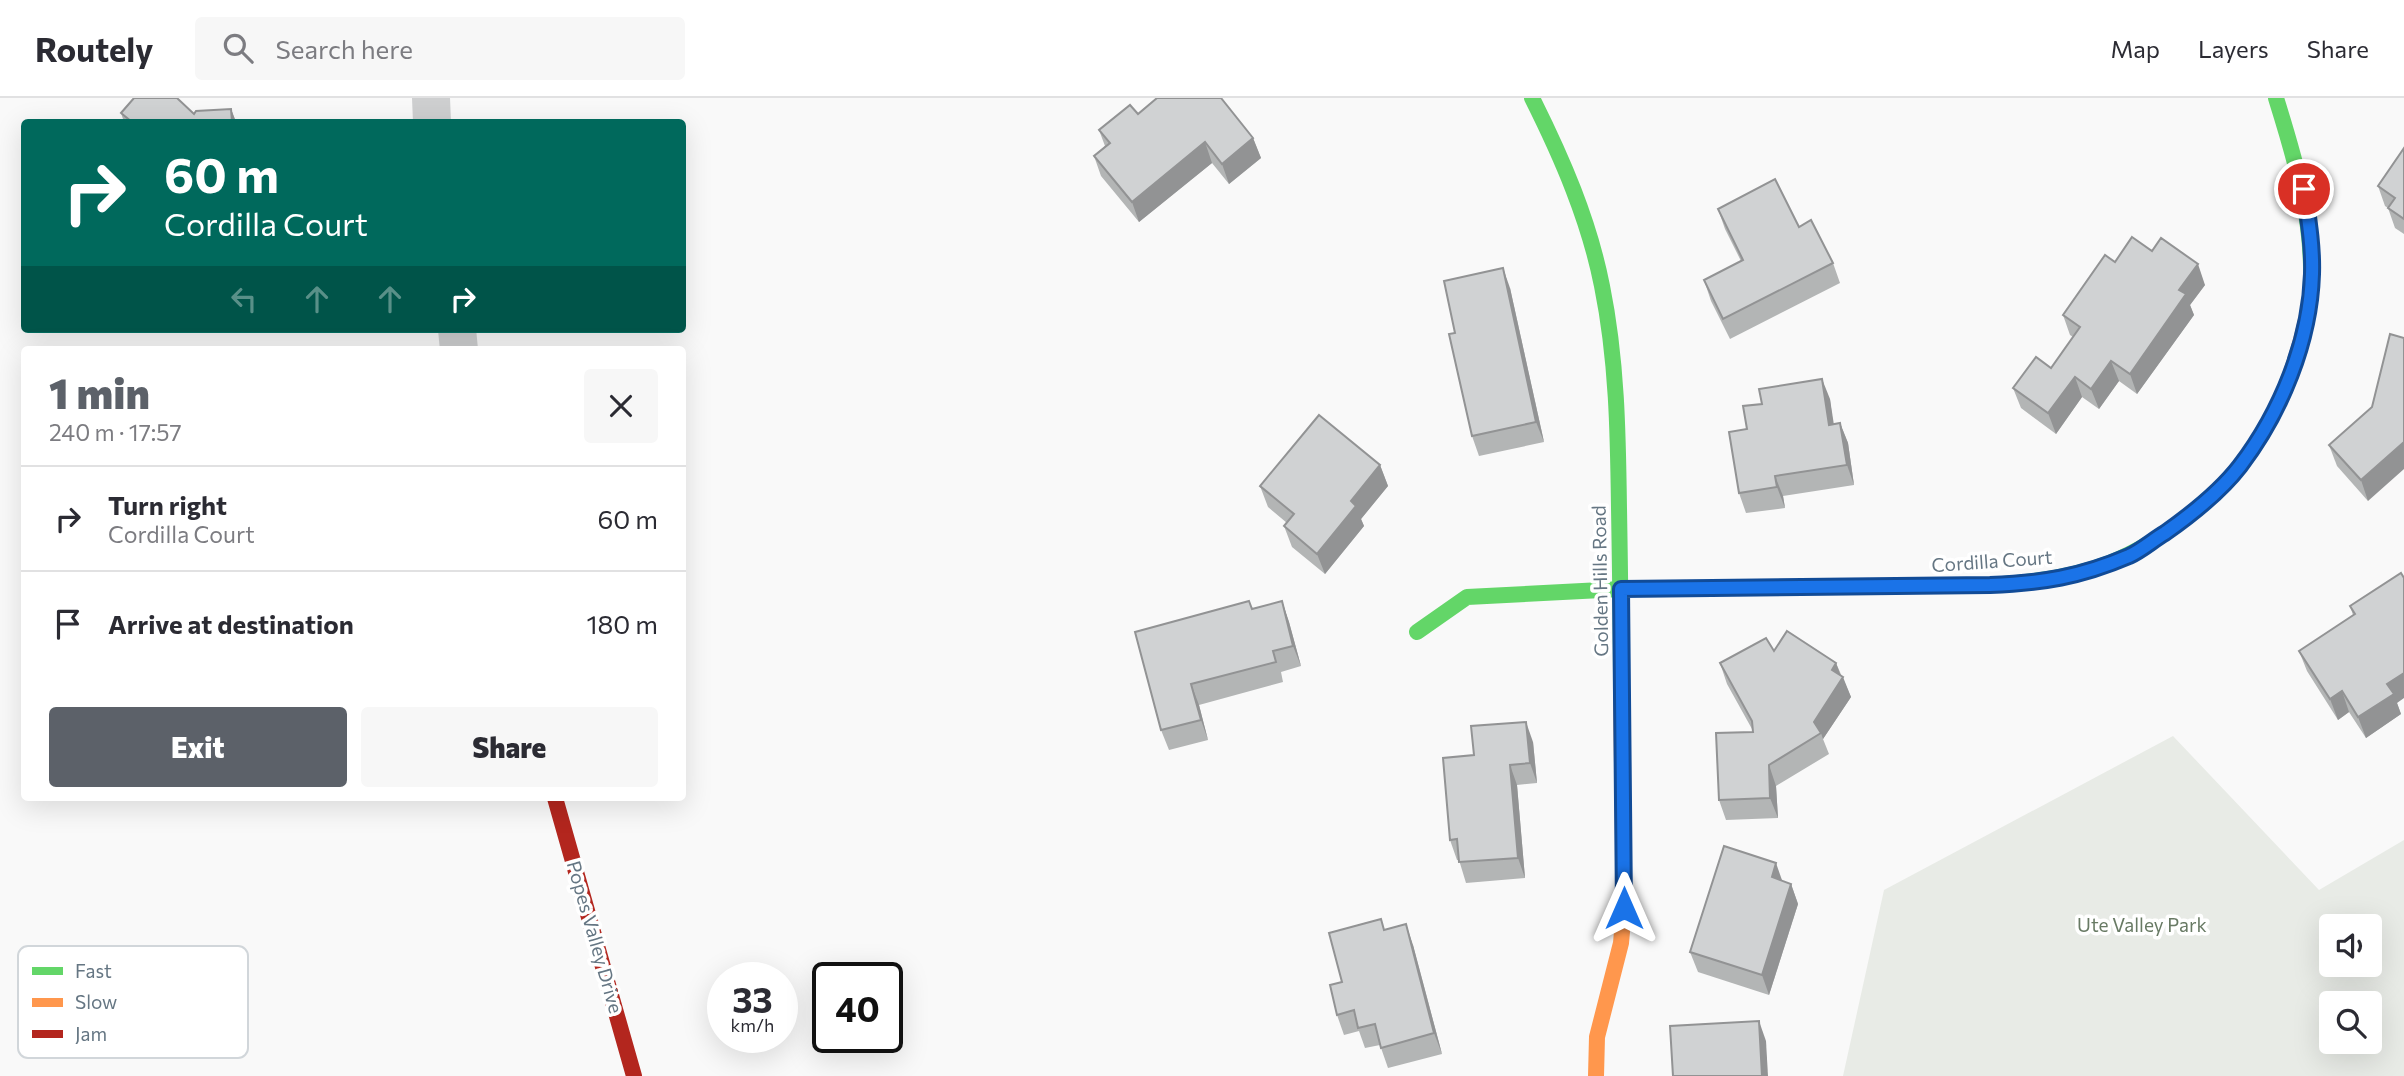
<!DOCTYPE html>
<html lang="en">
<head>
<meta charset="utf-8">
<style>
  body { margin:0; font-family:Commissioner,sans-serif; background:#f7f7f7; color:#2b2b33; height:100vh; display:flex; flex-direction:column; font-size:26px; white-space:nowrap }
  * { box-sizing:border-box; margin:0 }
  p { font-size:23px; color:#7c7c81 }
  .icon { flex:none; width:38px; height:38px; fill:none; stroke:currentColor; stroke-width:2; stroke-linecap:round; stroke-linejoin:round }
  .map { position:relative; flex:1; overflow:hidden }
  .sheet { position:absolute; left:21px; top:248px; width:665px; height:455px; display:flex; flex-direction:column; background:#fff; border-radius:7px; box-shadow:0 7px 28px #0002 }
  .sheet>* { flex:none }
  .guide { position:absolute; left:21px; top:21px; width:665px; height:214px; border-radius:7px; box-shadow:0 7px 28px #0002; background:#00695c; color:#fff; overflow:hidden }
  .fabs { position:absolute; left:2319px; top:816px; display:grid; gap:14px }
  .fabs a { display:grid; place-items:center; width:63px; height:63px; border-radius:7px; background:#fff; box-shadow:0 7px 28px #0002; font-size:35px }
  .speed { position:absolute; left:707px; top:864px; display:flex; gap:14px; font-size:35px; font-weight:700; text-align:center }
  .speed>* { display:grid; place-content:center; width:91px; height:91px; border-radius:50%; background:#fff; box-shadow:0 7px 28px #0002; line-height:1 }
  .speed small { font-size:18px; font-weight:400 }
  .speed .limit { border:4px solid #111; border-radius:10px; background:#fff; color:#111 }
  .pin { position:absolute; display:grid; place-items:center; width:60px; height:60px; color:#fff; margin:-30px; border:4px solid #fff; border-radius:50%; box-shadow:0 2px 7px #0007 }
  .me { position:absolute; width:77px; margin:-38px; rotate:0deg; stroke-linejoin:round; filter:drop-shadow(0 0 5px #0008) }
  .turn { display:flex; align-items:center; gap:24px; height:147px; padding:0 28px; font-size:32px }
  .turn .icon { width:91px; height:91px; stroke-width:2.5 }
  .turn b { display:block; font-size:49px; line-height:60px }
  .lanes { display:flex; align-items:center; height:66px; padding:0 28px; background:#0003; justify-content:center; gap:35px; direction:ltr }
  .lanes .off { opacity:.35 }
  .round { display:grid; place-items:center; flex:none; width:74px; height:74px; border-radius:7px; background:#f7f7f7 }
  .headline { display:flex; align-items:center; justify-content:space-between; height:119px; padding:0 28px }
  h1 { font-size:42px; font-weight:800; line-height:52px; color:#5c6169 }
  .cta { display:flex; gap:14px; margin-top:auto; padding:14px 28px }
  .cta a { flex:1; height:80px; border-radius:7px; background:#5c6169; color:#fff; font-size:28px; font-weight:800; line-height:80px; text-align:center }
  .cta a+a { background:#f7f7f7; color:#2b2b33 }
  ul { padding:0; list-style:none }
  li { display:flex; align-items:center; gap:21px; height:105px; padding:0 28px; border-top:2px solid #e1e1e2 }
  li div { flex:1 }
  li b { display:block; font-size:26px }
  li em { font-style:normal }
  header { display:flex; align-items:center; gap:42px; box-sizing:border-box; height:98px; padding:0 35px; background:#fff; border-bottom:2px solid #e1e1e2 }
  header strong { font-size:33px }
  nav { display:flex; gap:38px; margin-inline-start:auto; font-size:24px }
  .search { width:490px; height:63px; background:#f7f7f7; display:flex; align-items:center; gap:18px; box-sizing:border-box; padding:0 24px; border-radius:7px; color:#7c7c81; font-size:26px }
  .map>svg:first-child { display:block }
  .green { fill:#e8ebe6; fill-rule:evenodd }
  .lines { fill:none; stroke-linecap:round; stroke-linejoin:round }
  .street { stroke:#cecfd0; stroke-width:38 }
  .fast { stroke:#63d668; stroke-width:16 }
  .slow { stroke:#ff974d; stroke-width:16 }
  .jam { stroke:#b3261e; stroke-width:16 }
  .wall { fill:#b3b5b5 }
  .shaded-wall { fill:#929394 }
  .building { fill:#d0d2d3; stroke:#929394; stroke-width:2 }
  .route-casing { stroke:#114b97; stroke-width:18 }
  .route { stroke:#1a73e8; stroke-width:12 }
  .labels { text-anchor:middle; stroke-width:7; stroke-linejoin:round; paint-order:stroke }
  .street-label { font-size:19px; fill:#657683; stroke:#fff }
  .park-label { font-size:19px; fill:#687a64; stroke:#fff }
  .key { fill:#fff; stroke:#d1d6da; stroke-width:2 }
  .key-label { font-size:19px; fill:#657683 }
</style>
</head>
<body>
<header>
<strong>Routely</strong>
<div class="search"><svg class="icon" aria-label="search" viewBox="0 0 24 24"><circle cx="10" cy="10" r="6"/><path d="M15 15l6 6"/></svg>Search here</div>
<nav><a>Map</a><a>Layers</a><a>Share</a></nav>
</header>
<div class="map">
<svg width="2404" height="978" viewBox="0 0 2404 978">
  <rect width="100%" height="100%" fill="#f9f9f9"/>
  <!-- green -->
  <path class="green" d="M2173,638L2319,792L2404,742V978H1843L1884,792ZM2331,828H2370V866H2331ZM2331,905H2370V943H2331Z"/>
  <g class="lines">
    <!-- street -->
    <g class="street">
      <polyline points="431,0 432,24"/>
      <polyline points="457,231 459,252"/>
    </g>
    <!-- fast -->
    <g class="fast">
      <path d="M1532,0C1562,60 1589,122 1602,188C1617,262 1618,335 1619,410C1620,470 1621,531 1621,591"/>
      <path d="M2276,0C2297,67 2316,131 2310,202"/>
      <path d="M1417,534L1467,499L1621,491L1990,487C2084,482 2140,463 2210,399"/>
    </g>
    <!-- slow -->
    <g class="slow">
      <path d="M2210,399C2267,349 2297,275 2310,202"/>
      <polyline points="1596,978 1597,939 1621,845 1624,810 1621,591"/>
    </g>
    <!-- jam -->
    <polyline class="jam" points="555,700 634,978"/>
  </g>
  <!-- wall -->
  <g class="wall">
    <polygon points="231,11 236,24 124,24 121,15 194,16"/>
    <polygon points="1138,16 1253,40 1261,60 1229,86 1212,65 1139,124 1101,78 1094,58 1105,48 1099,32"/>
    <polygon points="2404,50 2404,136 2395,130 2388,110 2385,108 2378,88"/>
    <polygon points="1718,111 1799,129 1833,165 1840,185 1730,241 1711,203 1704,182 1741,163 1725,131"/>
    <polygon points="2152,153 2205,187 2190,207 2194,217 2137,296 2119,283 2099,311 2082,299 2056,336 2021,310 2013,290 2051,270 2073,239 2070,237 2063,217 2115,164"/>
    <polygon points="1510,190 1544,344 1479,358 1472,338 1455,235"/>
    <polygon points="1830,301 1833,326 1840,325 1848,345 1854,387 1783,398 1785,410 1746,415 1739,395 1747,331"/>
    <polygon points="2372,309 2368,403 2337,368 2329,347"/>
    <polygon points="1380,367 1388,388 1361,421 1364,428 1325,476 1292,449 1284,428 1287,425 1268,409 1260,388"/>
    <polygon points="2401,475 2397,605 2401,616 2366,640 2349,614 2338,622 2307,573 2299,553 2353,517 2350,508"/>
    <polygon points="1282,503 1289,524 1301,568 1281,574 1283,584 1199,607 1208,642 1169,652 1161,632 1135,534 1252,511"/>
    <polygon points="1774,553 1836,565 1851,599 1823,641 1829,656 1776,688 1778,720 1726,722 1719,702 1753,634 1752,631 1727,586 1720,565"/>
    <polygon points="1533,644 1537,685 1517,687 1525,780 1466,785 1459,762 1457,762 1450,742 1474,657"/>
    <polygon points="1783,783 1791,786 1798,806 1769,897 1698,874 1690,854"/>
    <polygon points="1384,832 1413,847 1442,956 1388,970 1380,947 1365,950 1359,933 1344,937 1337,917 1342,884"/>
  </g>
  <!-- shaded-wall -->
  <g class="shaded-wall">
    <polygon points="231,11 236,24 232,24"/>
    <polygon points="1253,40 1261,60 1229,86 1222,66"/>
    <polygon points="1205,44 1212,65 1139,124 1132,104"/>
    <polygon points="2198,166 2205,187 2190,207 2194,217 2137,296 2130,276 2179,192"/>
    <polygon points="1503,170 1510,190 1544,344 1536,324"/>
    <polygon points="2111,263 2119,283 2099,311 2091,291"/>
    <polygon points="2075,279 2082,299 2056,336 2048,315"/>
    <polygon points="1822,281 1830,301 1837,347 1829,327"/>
    <polygon points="1840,325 1848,345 1854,387 1847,367"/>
    <polygon points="2404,344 2404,371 2368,403 2361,382"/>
    <polygon points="1380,367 1388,388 1361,421 1364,428 1325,476 1317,456 1351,403"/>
    <polygon points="1775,378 1783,398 1785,410 1777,389"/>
    <polygon points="1282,503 1289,524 1301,568 1293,548"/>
    <polygon points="1836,565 1842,581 1843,579 1851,599 1823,641 1821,635 1814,624 1832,572"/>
    <polygon points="2404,575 2404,600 2397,605 2401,616 2366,640 2358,619 2387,586"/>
    <polygon points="1191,586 1199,607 1208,642 1201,622"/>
    <polygon points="2342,593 2349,614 2338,622 2330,601"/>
    <polygon points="1526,624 1533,644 1537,685 1530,665"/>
    <polygon points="1510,667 1517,687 1525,780 1518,760"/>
    <polygon points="1769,667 1776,688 1778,720 1770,700"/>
    <polygon points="1776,765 1783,785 1772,779"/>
    <polygon points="1791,786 1798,806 1769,897 1762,877"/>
    <polygon points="1406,826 1413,847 1442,956 1434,935"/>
    <polygon points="1759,923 1766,943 1768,978 1762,978"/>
  </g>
  <!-- building -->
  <g class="building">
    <polygon points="134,0 177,0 194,16 196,13 231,11 232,24 132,24 121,15"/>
    <polygon points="1157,0 1221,0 1253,40 1222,66 1205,44 1132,104 1094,58 1110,45 1099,32 1130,7 1138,16"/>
    <polygon points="2404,50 2404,121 2388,110 2395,100 2378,88"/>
    <polygon points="1775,81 1799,129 1811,122 1833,165 1723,221 1704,182 1743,162 1718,111"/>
    <polygon points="2132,139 2152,153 2161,140 2198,166 2179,192 2186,196 2130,276 2111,263 2091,291 2075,279 2048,315 2013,290 2036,259 2051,270 2080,229 2063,217 2105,157 2115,164"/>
    <polygon points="1503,170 1536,324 1472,338 1449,236 1455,235 1444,183"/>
    <polygon points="2390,236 2404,240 2404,344 2361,382 2329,347 2372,309"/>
    <polygon points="1822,281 1829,327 1840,325 1847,367 1775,378 1777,389 1739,395 1729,334 1747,331 1743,308 1762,306 1759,291"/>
    <polygon points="1319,317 1380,367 1351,403 1356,408 1317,456 1284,428 1294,416 1260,388"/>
    <polygon points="2401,475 2404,480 2404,575 2387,586 2394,596 2358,619 2342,593 2330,601 2299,553 2355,516 2350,508"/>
    <polygon points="1249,503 1252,511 1282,503 1293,548 1273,553 1276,564 1191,586 1201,622 1161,632 1135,534"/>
    <polygon points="1787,533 1836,565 1832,572 1843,579 1814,624 1821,635 1769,667 1770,700 1719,702 1716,635 1753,634 1752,623 1720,565 1766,540 1774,553"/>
    <polygon points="1526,624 1530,665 1510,667 1518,760 1459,764 1457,741 1450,742 1443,660 1474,657 1471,628"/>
    <polygon points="1724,748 1776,765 1772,779 1791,786 1762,877 1690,854"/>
    <polygon points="1381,821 1384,832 1406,826 1434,935 1381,950 1375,926 1358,930 1354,912 1337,917 1330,887 1342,884 1329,835"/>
    <polygon points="1759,923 1762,978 1673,978 1670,928"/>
  </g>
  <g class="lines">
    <defs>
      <path id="route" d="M1624,810L1621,491L1990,487C2042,485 2080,479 2129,458C2142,452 2153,442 2165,435C2192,416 2220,394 2240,368C2281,314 2310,243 2312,176C2313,148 2308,119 2304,91"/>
    </defs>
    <!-- route casing -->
    <use href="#route" class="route-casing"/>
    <!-- route -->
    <use href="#route" class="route"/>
  </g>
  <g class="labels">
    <!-- street labels -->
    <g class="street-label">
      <text transform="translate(1992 463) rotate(-4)" y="7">Cordilla Court</text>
      <text transform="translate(1600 483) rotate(-91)" y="7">Golden Hills Road</text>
      <text transform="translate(595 839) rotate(74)" y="7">Popes Valley Drive</text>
    </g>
    <!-- park labels -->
    <g class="park-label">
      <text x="2142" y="834">Ute Valley Park</text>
    </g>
  </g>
  <!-- legend -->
  <rect x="18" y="848" width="230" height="112" rx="10" class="key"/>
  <rect x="32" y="869" width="31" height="8" fill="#63d668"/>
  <rect x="32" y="900" width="31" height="9" fill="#ff974d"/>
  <rect x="32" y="932" width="31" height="8" fill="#b3261e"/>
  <g class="key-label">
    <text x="75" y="880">Fast</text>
    <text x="75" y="911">Slow</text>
    <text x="75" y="943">Jam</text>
  </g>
</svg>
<div class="fabs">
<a><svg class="icon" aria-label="sound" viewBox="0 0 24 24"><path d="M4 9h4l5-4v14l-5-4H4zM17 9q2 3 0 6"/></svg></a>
<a><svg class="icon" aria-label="search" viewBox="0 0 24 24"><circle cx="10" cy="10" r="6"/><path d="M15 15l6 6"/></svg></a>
</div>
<div class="speed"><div>33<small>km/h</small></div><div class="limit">40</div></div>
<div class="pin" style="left:2304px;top:91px;background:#d93025"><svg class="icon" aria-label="arrive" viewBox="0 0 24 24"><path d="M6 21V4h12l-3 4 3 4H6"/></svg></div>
<svg class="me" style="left:1624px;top:810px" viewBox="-20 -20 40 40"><path d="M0-17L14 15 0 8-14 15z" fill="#1a73e8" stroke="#fff" stroke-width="4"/></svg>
<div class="guide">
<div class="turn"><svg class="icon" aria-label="right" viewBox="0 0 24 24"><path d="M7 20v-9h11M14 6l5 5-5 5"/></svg><div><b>60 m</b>Cordilla Court</div></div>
<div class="lanes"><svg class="icon off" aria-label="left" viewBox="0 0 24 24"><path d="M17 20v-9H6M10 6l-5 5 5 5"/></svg><svg class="icon off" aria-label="ahead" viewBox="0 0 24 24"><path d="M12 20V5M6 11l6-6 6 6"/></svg><svg class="icon off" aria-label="ahead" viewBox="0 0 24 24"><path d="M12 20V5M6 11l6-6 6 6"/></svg><svg class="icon" aria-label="right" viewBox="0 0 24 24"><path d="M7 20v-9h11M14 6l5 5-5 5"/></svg></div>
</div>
<section class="sheet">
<div class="headline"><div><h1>1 min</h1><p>240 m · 17:57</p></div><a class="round"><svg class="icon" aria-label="close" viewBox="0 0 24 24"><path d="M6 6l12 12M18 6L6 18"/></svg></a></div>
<ul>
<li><svg class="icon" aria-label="right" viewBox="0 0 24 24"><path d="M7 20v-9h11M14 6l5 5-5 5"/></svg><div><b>Turn right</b><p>Cordilla Court</p></div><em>60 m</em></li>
<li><svg class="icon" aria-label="arrive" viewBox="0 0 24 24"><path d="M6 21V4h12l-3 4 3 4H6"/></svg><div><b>Arrive at destination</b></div><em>180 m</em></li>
</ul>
<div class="cta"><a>Exit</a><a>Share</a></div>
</section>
</div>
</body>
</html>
